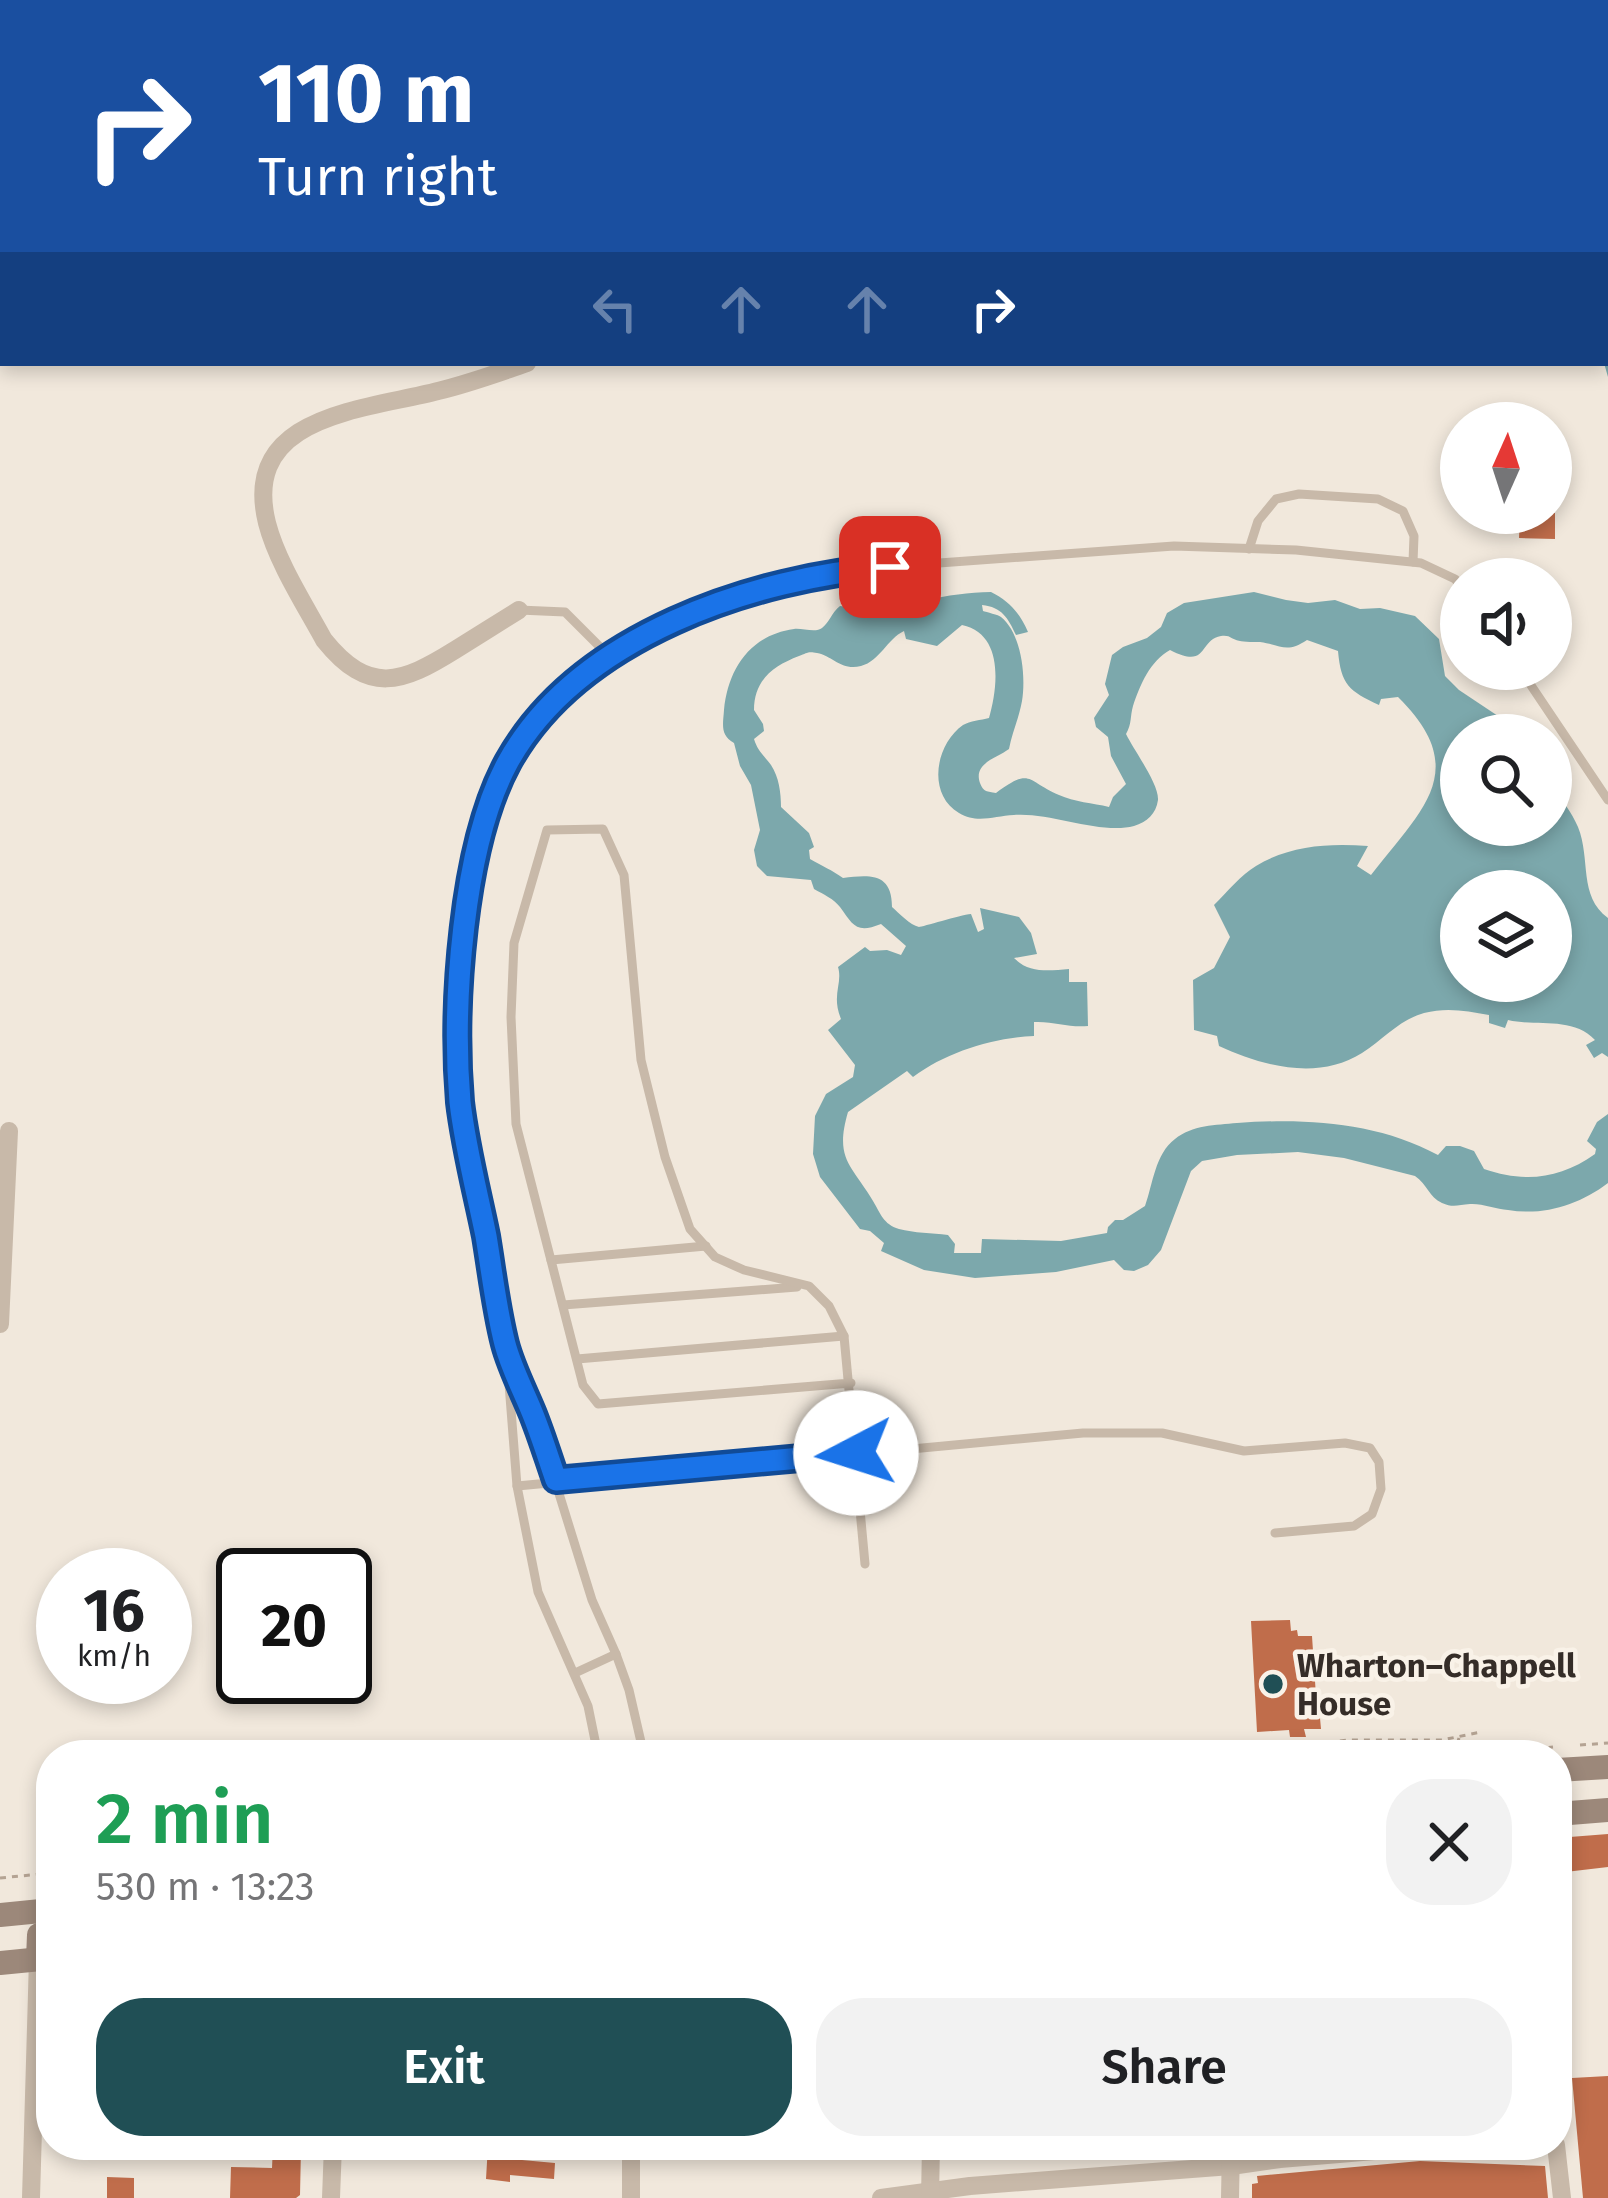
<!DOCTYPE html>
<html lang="en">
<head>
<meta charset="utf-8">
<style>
  body { margin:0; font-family:"Fira Sans",sans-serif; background:#f2f2f2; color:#202124; height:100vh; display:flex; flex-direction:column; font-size:45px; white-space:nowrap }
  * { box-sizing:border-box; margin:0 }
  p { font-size:39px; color:#757577 }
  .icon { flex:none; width:66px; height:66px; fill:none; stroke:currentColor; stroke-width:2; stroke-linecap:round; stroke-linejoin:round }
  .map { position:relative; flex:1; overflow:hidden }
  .side { position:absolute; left:36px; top:1740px; width:1536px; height:420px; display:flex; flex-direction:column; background:#fff; border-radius:48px; box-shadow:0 6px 18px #0003 }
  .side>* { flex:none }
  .top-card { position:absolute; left:0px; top:0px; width:1608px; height:366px; box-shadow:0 6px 18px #0003; background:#1a4fa0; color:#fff; overflow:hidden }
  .needle { width:78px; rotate:3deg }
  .tools { position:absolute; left:1440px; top:402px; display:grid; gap:24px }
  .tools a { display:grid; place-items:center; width:132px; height:132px; border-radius:50%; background:#fff; box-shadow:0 6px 18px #0003; font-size:60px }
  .speed { position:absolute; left:36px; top:1548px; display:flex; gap:24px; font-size:60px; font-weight:700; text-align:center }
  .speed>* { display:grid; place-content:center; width:156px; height:156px; border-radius:50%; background:#fff; box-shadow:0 6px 18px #0003; line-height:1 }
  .speed small { font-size:30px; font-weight:400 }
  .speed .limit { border:6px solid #111; border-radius:18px; background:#fff; color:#111 }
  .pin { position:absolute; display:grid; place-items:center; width:102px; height:102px; color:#fff; margin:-51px; border-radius:24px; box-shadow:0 6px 18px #0006 }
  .me { position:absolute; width:132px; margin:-66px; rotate:265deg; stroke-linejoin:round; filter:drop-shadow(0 0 9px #0008) }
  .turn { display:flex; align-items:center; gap:42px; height:252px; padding:0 60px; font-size:54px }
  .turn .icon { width:156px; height:156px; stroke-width:2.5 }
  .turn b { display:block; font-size:84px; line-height:102px }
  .lanes { display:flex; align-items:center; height:114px; padding:0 60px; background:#0003; justify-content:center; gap:60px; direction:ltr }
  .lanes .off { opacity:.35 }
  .round { display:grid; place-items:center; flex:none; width:126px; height:126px; border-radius:48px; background:#f2f2f2 }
  .headline { display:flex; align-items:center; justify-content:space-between; height:204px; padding:0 60px }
  h1 { font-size:72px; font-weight:600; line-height:90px; color:#1e9e55 }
  .primary-button { display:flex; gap:24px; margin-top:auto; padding:24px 60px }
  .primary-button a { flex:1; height:138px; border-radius:48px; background:#204f55; color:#fff; font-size:48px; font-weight:600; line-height:138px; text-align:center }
  .primary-button a+a { background:#f2f2f2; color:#202124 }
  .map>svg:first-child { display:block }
  .water { fill:#7ca8ac; fill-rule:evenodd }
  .building { fill:#c06d4b }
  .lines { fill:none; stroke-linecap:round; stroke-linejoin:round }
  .path { stroke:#b4a393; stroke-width:3; stroke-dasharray:6 6; stroke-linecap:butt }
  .lane { stroke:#c8b9a9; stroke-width:9 }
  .street { stroke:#c8b9a9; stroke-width:18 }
  .secondary { stroke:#9c887a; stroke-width:24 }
  .route-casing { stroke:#114b97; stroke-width:30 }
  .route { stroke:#1a73e8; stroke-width:21 }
  .poi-dot { fill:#204f55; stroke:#f9f2e8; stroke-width:4.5 }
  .labels { text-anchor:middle; stroke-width:9; stroke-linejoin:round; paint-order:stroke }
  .poi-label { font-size:33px; font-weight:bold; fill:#352d28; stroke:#f9f2e8; text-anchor:start }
</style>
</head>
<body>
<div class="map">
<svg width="1608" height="2198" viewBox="0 0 1608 2198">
  <rect width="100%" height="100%" fill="#f1e8dc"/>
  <!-- water -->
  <g class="water">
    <polygon points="1260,0 1608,0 1608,377 1604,363 1605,3 1262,3"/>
    <path d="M991,592C1009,601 1020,613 1028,632L1016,635C1008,618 1002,607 982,605L983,611C986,612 999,615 1001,617C1022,634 1026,677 1022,701C1019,718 1012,733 1009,749C997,758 973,763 980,783C984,793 987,791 996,793C1032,766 1027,782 1059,795C1074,802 1093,803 1109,807L1113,797L1126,784L1111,756L1108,737L1096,727L1094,718L1109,695L1105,684L1112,655L1123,647L1147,638L1161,627L1167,613L1184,603L1254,592L1286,600L1308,603L1335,600L1360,609L1380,608L1415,616L1439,639L1445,676L1459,690L1498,716L1513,735H1461V825H1551V785C1561,798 1572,813 1578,827C1591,859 1578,896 1608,918V1057L1602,1053L1594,1058L1586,1045L1595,1040C1572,1016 1538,1027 1508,1020L1505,1028L1489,1023V1015C1467,1011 1447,1007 1424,1013C1399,1020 1384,1039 1362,1053C1318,1081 1262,1066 1219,1046L1217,1036L1194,1030L1193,980L1214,968L1230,937L1214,905C1227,892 1241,875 1256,866C1290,845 1330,843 1368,846L1357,866L1371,875C1421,810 1473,771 1398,697L1381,699L1379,705C1349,691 1341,685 1338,651L1307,640C1286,654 1282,645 1260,642C1258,642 1242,642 1240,641C1229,639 1232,635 1221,636C1198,640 1209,670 1170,650C1150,661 1140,685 1133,706C1130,716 1132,724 1126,734C1135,752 1159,784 1158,800C1156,814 1147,822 1134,826C1101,835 1050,812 1014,815C994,816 977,824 959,813C927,794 935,745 963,725C970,721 981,720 989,718C998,687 1004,634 962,625L937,646L906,639L904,631C887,639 880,661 861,666C841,671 833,656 817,653C808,651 807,653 799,656C773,666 754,680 754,710L763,724L764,731L754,739C758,752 764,755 771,765C779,777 781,793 781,807L809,833L814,847L809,850L810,859C822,866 832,870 843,878C869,875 892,872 892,907C899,913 910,925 919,927C922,927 960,915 971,914L978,932L984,929L980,908L1019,917L1031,933L1037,954L1014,958C1029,973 1047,971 1069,969V982H1087L1088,1026C1069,1028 1054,1021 1034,1022V1036C992,1038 947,1052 913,1077L907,1071L848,1112C834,1160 852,1165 873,1201C881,1214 883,1224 899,1229C914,1233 932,1233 948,1235L955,1244L954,1253H981L982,1239L1061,1241L1107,1233L1108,1227L1115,1220H1123L1145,1206C1153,1184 1155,1154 1175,1139C1192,1125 1216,1125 1237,1123C1306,1118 1377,1122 1438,1155L1446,1146H1460L1474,1151L1484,1169C1525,1183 1560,1179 1595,1154L1596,1149L1587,1141L1597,1122L1608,1114V1183C1579,1205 1544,1216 1508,1210C1496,1209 1481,1203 1470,1204C1458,1205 1453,1208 1442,1203C1429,1197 1427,1184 1415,1176L1344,1158L1298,1152L1237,1155L1202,1161L1191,1171L1161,1250L1148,1265L1134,1271L1124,1270L1114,1260L1056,1272L975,1278L924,1270L881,1251L884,1243L870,1231L860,1229L820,1177L813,1154L815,1116L826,1094L853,1077L855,1065L828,1030L841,1019C831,994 843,984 838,967L865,947L870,951L887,950L901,955L906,946L881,924C856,934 853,925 840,907C834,899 823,894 814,889L811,880L767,876L757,866L754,850L760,830L751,785L740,766L734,743C720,735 723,725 724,710C728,669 750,635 794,629C802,628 816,633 822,628C829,623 832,612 840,606C891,613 939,592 991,592ZM1461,891H1551V981H1461Z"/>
  </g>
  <!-- building -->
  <g class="building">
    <polygon points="1520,513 1555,513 1555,539 1519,538"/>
    <polygon points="1290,1620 1291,1631 1297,1630 1298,1636 1312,1636 1316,1696 1318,1696 1321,1729 1304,1729 1306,1737 1290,1737 1289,1730 1257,1732 1251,1621"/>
    <polygon points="1608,1834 1608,1867 1557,1873 1557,1838"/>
    <polygon points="1608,2076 1608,2198 1583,2198 1572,2078"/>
    <polygon points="273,2145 297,2145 301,2148 300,2195 296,2198 230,2198 231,2167 272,2168"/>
    <polygon points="488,2145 523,2145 522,2160 555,2163 554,2179 510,2175 510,2182 486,2179"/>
    <polygon points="1420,2161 1545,2166 1548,2198 1252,2198 1252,2184 1258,2183 1257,2176"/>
    <polygon points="107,2177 134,2178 134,2198 107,2198"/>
  </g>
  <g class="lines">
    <!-- path -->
    <g class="path">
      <polyline points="1580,1745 1608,1743"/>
      <polyline points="1245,1755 1347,1740 1442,1740 1481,1732"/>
      <polyline points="1454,1755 1459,1738"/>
      <polyline points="1465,1755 1553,1747"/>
      <polyline points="0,1878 51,1873"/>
    </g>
    <!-- lane -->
    <g class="lane">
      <polyline points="1249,549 1258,521 1276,499 1299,494 1378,499 1403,511 1414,536 1413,562"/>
      <polyline points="519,610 565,612 608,655 545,708 507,763 479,833 465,922 457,1014 460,1104 506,1346 517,1486 538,1592 588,1706 598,1755"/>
      <polyline points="608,655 641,637 698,613 771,586 843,570 1174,546 1296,550 1421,563 1455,579 1461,586"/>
      <polyline points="1520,669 1608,800"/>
      <polyline points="551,1260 706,1246"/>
      <polyline points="563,1305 797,1287"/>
      <polyline points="510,1357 539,1429 592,1600 616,1654 629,1690 644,1755"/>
      <polyline points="577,1359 844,1336"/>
      <polyline points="851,1383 598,1404 583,1385 516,1124 511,1017 514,943 547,830 603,829 624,875 641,1060 665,1157 690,1229 715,1257 744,1270 809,1286 829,1306 844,1336 865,1564"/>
      <polyline points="517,1486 1083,1433 1162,1433 1244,1451 1345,1443 1370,1448 1379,1462 1381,1489 1372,1514 1354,1526 1275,1533"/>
      <polyline points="575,1673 616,1654"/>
    </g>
    <!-- street -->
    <g class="street">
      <polyline points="976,0 976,3"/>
      <path d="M519,610C498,623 476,637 455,650C402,683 369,696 324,640C305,605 277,562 267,523C240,414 366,410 438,391C468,384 498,373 527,363"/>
      <polyline points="0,1324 9,1131"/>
      <polyline points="1556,2145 1562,2198"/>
      <polyline points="31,2198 38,1959"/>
      <polyline points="331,2198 333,2145"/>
      <polyline points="631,2198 631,2145"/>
      <polyline points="881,2198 970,2186 1231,2166 1280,2159 1445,2145"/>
      <polyline points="930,2198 931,2145"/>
      <polyline points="1230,2198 1231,2145"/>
    </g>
    <!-- secondary -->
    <g class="secondary">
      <polyline points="1557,1770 1608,1767"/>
      <polyline points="1557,1814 1608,1810"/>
      <polyline points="0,1915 51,1910"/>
      <polyline points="38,1959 39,1935 51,1929"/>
      <polyline points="0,1963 51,1958"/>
    </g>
  </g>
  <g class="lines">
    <defs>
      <path id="route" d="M856,1453L556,1480C548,1457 541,1434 532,1412C523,1390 511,1367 505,1344C496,1309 492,1272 486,1236C477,1192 465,1146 460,1102C452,1007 462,846 508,762C578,636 754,577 890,567"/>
    </defs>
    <!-- route casing -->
    <use href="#route" class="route-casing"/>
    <!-- route -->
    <use href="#route" class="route"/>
  </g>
  <!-- markers -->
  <circle class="poi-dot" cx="1273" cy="1684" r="12"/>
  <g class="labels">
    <!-- poi labels -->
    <g class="poi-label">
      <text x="1297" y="1677">Wharton–Chappell<tspan x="1297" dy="38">House</tspan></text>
    </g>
  </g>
</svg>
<div class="tools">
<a><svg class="needle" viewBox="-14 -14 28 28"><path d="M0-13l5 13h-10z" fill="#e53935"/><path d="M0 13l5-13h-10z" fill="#757577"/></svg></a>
<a><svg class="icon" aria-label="sound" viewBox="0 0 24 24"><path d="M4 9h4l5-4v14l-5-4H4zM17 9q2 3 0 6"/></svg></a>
<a><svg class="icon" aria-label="search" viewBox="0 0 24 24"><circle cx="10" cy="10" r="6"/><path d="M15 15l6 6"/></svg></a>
<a><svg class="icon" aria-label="layers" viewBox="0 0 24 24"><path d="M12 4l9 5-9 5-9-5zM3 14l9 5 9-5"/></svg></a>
</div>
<div class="speed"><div>16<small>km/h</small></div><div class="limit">20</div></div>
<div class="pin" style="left:890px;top:567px;background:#d93025"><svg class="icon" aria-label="arrive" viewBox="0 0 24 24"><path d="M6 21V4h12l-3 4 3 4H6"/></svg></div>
<svg class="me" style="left:856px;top:1453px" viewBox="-20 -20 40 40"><circle r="19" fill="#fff"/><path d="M0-13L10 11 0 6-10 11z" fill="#1a73e8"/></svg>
<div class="top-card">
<div class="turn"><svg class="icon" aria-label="right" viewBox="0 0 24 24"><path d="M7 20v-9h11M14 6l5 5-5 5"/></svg><div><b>110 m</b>Turn right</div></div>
<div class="lanes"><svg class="icon off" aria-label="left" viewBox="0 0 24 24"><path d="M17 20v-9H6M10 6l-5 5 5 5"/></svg><svg class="icon off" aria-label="ahead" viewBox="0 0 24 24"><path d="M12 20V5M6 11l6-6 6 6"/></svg><svg class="icon off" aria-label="ahead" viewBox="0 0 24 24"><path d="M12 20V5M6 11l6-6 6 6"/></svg><svg class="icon" aria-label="right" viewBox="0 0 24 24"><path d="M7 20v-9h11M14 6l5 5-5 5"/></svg></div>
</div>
<section class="side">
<div class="headline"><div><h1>2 min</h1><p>530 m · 13:23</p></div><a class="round"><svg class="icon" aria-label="close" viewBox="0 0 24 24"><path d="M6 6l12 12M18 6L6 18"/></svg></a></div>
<div class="primary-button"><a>Exit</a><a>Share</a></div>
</section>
</div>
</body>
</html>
